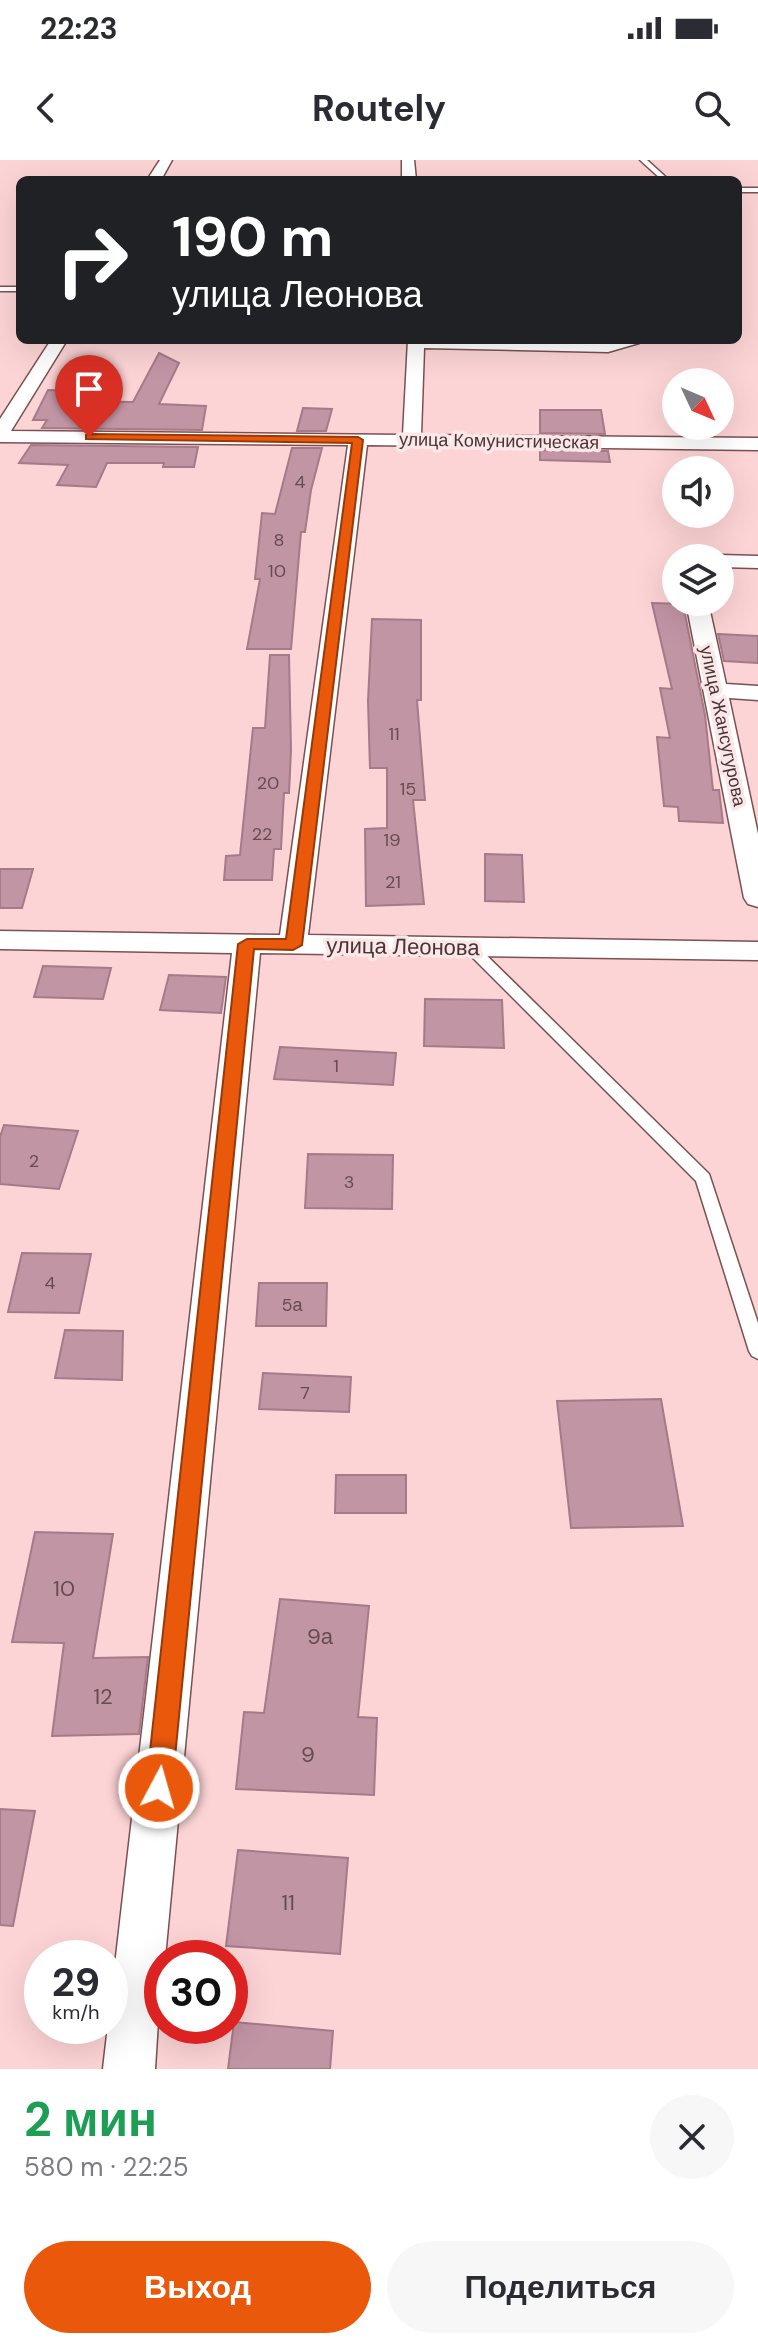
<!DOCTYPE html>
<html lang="ru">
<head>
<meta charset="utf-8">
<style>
  body { margin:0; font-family:"DM Sans",sans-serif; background:#f7f7f7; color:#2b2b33; height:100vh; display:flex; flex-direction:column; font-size:30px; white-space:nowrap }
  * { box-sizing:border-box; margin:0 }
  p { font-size:26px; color:#7c7c81 }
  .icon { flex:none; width:44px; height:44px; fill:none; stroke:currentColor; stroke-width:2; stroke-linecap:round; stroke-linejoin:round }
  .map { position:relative; height:1909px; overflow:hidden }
  .sheet { display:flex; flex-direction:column; background:#fff; flex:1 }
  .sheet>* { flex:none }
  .guide { position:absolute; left:16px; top:16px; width:726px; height:168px; border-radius:12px; box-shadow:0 8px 32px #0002; background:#202124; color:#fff; overflow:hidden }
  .needle { width:52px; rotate:134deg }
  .buttons { position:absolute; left:662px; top:208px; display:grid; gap:16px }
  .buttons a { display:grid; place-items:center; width:72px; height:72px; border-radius:50%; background:#fff; box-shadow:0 8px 32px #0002; font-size:40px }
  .speed { position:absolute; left:24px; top:1780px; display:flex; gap:16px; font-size:40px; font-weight:700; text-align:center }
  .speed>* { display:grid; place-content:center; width:104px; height:104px; border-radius:50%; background:#fff; box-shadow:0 8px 32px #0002; line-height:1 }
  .speed small { font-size:20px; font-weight:400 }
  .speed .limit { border:12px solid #d22; background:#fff; color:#111 }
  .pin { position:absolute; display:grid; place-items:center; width:68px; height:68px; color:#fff; margin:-82px -34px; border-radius:50% 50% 50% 0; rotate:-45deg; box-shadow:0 0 8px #0007 }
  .pin .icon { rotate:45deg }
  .me { position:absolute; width:88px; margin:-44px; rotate:6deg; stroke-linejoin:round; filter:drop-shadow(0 0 6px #0008) }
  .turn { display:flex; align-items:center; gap:28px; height:168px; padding:0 24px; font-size:36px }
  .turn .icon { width:104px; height:104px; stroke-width:2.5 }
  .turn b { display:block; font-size:56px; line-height:68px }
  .round { display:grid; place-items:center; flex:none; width:84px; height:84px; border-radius:42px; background:#f7f7f7 }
  .head { display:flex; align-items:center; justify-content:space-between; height:136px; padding:0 24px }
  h1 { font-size:48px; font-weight:700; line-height:60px; color:#1e9e55 }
  .primary-button { display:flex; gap:16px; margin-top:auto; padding:16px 24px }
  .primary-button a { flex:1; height:92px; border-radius:48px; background:#ea580c; color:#fff; font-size:32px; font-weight:700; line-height:92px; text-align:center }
  .primary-button a+a { background:#f7f7f7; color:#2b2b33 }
  .status { display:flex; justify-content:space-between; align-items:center; height:56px; padding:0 40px; background:#fff; direction:ltr }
  .status svg { height:22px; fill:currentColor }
  header { display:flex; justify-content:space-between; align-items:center; height:104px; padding:0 24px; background:#fff; font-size:36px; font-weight:700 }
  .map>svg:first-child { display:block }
  .building { fill:#c295a5; stroke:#a57a89; stroke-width:2 }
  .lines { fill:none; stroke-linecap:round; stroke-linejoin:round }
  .lane-casing { stroke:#7b5052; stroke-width:3 }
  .street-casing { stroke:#7b5052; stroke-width:3 }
  .lane { fill:#fff; fill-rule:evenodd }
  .street { fill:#fff; fill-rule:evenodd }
  .route { fill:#ea580c; stroke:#983908; stroke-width:2 }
  .labels { text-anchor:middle; stroke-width:7; stroke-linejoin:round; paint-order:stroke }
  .far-street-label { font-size:18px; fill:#483434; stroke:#fce7e8 }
  .number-label { font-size:18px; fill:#664c50 }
  .street-label { font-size:22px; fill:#483434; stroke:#fce7e8 }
  .near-number-label { font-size:22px; fill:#664c50 }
</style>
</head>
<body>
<div class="status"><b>22:23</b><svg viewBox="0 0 49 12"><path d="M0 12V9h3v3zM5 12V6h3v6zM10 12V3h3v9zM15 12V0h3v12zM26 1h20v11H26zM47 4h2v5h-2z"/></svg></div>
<header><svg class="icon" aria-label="back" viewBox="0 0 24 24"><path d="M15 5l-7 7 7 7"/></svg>Routely<svg class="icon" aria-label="search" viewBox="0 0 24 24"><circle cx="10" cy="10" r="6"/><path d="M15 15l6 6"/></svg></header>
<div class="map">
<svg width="758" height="1909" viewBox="0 0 758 1909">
  <rect width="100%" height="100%" fill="#fdd4d5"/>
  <!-- building -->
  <g class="building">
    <polygon points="159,193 179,203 159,244 206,246 202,270 42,268 47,260 33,260 48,230 81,231 76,241 133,242"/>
    <polygon points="303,248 332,249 326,271 297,271"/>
    <polygon points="540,250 601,250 605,274 540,273"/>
    <polygon points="31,285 198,287 194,307 163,307 164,303 107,303 96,327 57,325 68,305 19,303"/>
    <polygon points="292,288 322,288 311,330 305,372 301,372 291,489 247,489 260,419 255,419 262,353 275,354"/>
    <polygon points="540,290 608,291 610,302 540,300"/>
    <polygon points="652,443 683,444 705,555 713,630 719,630 723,663 679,661 678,647 664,646 657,577 670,578 660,528 672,529"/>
    <polygon points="372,459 421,460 421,540 417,540 425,640 413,640 424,744 366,746 365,669 387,668 387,608 370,608 368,541"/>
    <polygon points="718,474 758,476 758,503 724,501"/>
    <polygon points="270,495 289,495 291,590 289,633 284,633 281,689 274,689 272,720 224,720 226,696 240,695 253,568 265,568"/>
    <polygon points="485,694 522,695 524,742 485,741"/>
    <polygon points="0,709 33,709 22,748 0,748"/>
    <polygon points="43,806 111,808 103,839 34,837"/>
    <polygon points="169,815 226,817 221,853 160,850"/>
    <polygon points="425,839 502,840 504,888 424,886"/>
    <polygon points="280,887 396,893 393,925 274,919"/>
    <polygon points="4,965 78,971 59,1029 0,1024 0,977"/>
    <polygon points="308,994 393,995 392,1049 305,1048"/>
    <polygon points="22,1093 91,1094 79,1153 8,1152"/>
    <polygon points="259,1123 327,1123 326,1166 256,1166"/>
    <polygon points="65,1170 123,1171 122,1220 55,1218"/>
    <polygon points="263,1213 351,1217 349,1252 259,1249"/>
    <polygon points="661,1239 683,1366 571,1368 557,1241"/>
    <polygon points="336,1315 406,1315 406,1353 335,1353"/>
    <polygon points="35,1372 113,1374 93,1498 148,1497 139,1574 52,1576 64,1483 12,1482"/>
    <polygon points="280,1439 369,1446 358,1557 377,1558 374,1635 236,1629 244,1552 264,1553"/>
    <polygon points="0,1649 35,1651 13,1766 0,1765"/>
    <polygon points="238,1690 348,1698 340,1794 226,1786"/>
    <polygon points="234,1862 333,1871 330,1909 228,1909"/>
  </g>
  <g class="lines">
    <defs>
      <g id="lane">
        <polygon points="640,0 647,0 669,20 662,20"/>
        <rect x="738" y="28" width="20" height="4"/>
        <rect x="0" y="127" width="20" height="4"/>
        <polygon points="470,782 475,784 709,1014 758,1163 758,1199 752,1196 749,1191 696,1021 465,790 463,787"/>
      </g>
      <g id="street">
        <polygon points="160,0 172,0 161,20 147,20"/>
        <polygon points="402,0 414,0 416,20 402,20"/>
        <polygon points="51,180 67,180 11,271 403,275 408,180 641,180 639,183 608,192 424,188 421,275 758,278 758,290 367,285 308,775 758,782 758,800 260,793 165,1798 162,1798 155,1909 103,1909 232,793 0,789 0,771 280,775 348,285 0,282 0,259"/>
        <polygon points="720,395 758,396 758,408 720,407 720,398 712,398"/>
        <polygon points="686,442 708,442 726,524 758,526 758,540 729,538 758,674 758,747 748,744 744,738"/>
      </g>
    </defs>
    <!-- lane casing -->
    <use href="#lane" class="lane-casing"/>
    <!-- street casing -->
    <use href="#street" class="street-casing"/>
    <!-- lane -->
    <use href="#lane" class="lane"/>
    <!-- street -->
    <use href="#street" class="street"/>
  </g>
  <!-- route -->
  <polygon class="route" points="89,274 358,277 363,280 302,785 293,790 254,789 172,1628 168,1637 159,1641 149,1637 146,1628 238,784 247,779 286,779 352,283 86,279 86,275"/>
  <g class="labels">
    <!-- far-street labels -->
    <g class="far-street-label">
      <text transform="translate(499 281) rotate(1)" y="6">улица Комунистическая</text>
      <text transform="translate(723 566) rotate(78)" y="6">улица Жансугурова</text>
    </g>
    <!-- number labels -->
    <g class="number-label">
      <text x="300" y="328">4</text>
      <text x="279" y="386">8</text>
      <text x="277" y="417">10</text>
      <text x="394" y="580">11</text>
      <text x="268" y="629">20</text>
      <text x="408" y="635">15</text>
      <text x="262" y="680">22</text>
      <text x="392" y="686">19</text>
      <text x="393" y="728">21</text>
      <text x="336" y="912">1</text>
      <text x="34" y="1007">2</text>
      <text x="349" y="1028">3</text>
      <text x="50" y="1129">4</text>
      <text x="292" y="1151">5а</text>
      <text x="305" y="1239">7</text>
    </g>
    <!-- street labels -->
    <g class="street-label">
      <text transform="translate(403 786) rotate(1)" y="8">улица Леонова</text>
    </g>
    <!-- near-number labels -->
    <g class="near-number-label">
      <text x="64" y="1436">10</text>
      <text x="320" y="1484">9а</text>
      <text x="103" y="1544">12</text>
      <text x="308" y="1602">9</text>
      <text x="288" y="1750">11</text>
    </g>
  </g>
</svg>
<div class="buttons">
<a><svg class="needle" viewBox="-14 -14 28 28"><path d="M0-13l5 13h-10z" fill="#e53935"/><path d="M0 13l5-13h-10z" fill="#7c7c81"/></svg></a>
<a><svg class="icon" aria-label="sound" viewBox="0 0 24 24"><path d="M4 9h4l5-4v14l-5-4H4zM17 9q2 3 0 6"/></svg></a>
<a><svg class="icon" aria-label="layers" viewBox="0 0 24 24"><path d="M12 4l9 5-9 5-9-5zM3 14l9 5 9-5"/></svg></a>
</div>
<div class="speed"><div>29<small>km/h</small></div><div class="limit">30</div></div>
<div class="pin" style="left:89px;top:277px;background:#d93025"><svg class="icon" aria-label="arrive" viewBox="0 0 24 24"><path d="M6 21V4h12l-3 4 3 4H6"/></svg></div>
<svg class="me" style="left:159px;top:1628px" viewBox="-20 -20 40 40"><circle r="17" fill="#ea580c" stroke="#fff" stroke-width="3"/><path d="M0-11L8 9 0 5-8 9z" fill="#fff"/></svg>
<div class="guide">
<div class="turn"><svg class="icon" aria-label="right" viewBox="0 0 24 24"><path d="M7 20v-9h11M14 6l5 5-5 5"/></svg><div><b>190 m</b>улица Леонова</div></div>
</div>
</div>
<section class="sheet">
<div class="head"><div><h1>2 мин</h1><p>580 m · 22:25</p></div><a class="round"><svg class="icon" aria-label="close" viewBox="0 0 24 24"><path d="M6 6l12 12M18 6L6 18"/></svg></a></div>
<div class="primary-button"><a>Выход</a><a>Поделиться</a></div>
</section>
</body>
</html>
